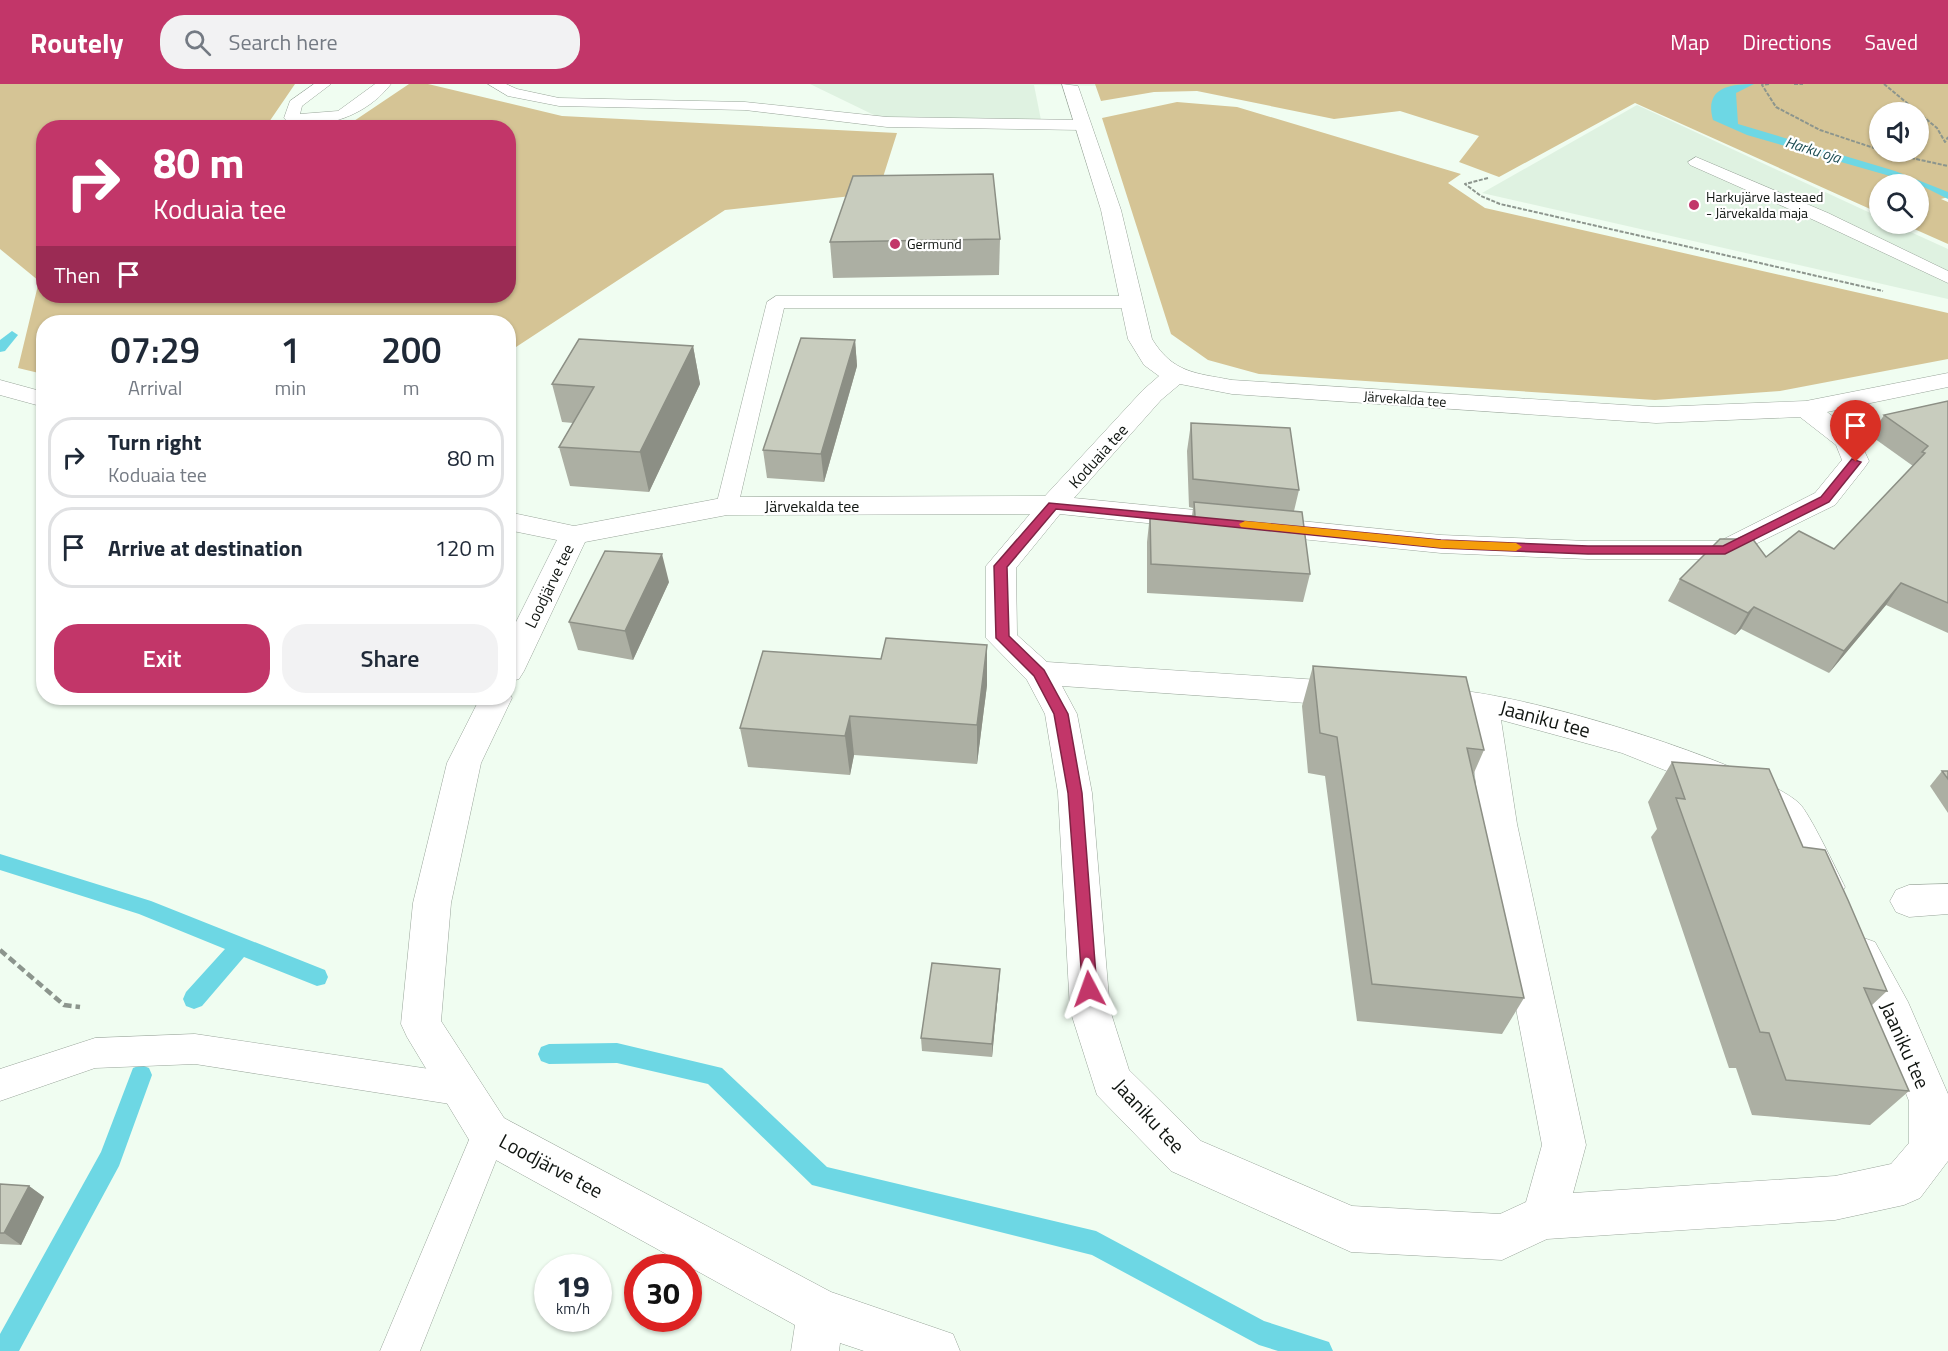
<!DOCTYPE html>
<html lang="en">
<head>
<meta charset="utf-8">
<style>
  body { margin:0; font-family:"Titillium Web",sans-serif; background:#f2f2f3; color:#1f2937; height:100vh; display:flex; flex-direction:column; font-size:22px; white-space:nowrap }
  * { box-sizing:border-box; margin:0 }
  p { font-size:20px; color:#747a83 }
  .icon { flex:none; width:33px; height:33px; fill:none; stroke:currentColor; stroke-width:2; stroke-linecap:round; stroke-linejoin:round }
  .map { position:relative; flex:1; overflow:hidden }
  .sheet { position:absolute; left:36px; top:231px; width:480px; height:390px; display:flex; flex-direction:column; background:#fff; border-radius:24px; box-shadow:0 2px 4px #0004 }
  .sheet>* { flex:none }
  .guide { position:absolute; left:36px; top:36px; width:480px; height:183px; border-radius:24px; box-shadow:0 2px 4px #0004; background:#c23669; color:#fff; overflow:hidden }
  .tools { position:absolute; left:1869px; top:18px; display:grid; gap:12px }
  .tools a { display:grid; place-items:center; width:60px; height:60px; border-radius:50%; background:#fff; box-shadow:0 2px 4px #0004; font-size:30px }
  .speed { position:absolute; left:534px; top:1170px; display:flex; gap:12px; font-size:30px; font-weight:700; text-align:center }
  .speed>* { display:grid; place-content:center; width:78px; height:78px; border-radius:50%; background:#fff; box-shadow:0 2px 4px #0004; line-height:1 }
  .speed small { font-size:15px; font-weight:400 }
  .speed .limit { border:9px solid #d22; background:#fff; color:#111 }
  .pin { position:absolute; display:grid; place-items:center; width:51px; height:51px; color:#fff; margin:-62px -26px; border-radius:50% 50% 50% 0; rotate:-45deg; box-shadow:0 0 6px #0007 }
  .pin .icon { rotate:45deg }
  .me { position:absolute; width:66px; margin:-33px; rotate:356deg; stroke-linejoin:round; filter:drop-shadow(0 0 4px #0008) }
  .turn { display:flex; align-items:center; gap:21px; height:126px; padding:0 18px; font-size:27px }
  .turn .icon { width:78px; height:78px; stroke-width:2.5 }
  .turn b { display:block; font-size:42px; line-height:51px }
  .then { display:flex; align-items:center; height:57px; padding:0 18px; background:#0003; gap:12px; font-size:22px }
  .eta { display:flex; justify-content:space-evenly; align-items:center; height:102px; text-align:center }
  .eta b { font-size:36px; font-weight:600; line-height:42px }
  .action { display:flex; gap:12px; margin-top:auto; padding:12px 18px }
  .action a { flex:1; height:69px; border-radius:24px; background:#c23669; color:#fff; font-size:24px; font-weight:600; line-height:69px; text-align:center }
  .action a+a { background:#f2f2f3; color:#1f2937 }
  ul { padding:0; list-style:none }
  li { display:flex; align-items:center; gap:18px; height:81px; margin:0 12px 9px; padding:0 6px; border:3px solid #e0e1e3; border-radius:24px }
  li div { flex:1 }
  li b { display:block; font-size:22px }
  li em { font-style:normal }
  header { display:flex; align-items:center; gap:36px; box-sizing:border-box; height:84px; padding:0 30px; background:#c23669; color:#fff }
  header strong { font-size:28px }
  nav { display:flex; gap:33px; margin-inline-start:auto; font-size:21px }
  .search { width:420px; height:54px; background:#f2f2f3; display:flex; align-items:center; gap:15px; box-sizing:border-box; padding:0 21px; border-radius:24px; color:#747a83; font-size:22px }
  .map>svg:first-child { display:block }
  .built { fill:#dff2e1 }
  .green { fill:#d5c495; fill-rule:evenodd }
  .water { fill:#6dd7e4 }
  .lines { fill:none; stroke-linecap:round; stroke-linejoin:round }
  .stream { fill:#6dd7e4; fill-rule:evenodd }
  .service-casing { stroke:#99a59a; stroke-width:1 }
  .minor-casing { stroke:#99a59a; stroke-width:1 }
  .path-far1 { stroke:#8c958d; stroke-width:2; stroke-dasharray:4 1.5; stroke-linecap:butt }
  .path { stroke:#8c958d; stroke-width:4.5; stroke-dasharray:8 4; stroke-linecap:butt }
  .service { fill:#fff; fill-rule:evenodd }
  .minor { fill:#fff; fill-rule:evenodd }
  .wall { fill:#acafa3 }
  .shaded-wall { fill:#8c8f85 }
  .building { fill:#c8ccbe; stroke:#8c8f85; stroke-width:1.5 }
  .route { fill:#c23669; stroke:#7e2344; stroke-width:1.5 }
  .slow { fill:#f59e0b }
  .poi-dot { fill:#c23669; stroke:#fff; stroke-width:2 }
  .labels { text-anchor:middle; stroke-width:4.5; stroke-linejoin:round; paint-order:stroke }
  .far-poi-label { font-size:14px; fill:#101511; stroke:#fff; text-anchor:start }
  .far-street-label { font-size:14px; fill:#101511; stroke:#fff }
  .far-water-label { font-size:15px; font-style:italic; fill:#1c4c52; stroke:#fff }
  .street-label { font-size:16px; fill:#101511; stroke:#fff }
  .near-street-label { font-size:20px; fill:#101511; stroke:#fff }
</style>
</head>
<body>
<header>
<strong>Routely</strong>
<div class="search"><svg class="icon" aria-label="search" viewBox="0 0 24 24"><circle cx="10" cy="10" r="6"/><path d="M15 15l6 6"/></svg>Search here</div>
<nav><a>Map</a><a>Directions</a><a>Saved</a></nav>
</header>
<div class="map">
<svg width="1948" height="1267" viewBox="0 0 1948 1267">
  <rect width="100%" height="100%" fill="#f0fdf1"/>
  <!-- built -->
  <g class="built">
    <polygon points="810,0 1122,0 1123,2 1034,1 1041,36 878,33"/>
    <polygon points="1637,21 1879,133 1880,140 1893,140 1948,165 1948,215 1482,109"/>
  </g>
  <!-- green -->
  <g class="green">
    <polygon points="0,0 295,0 267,41 299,43 44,44 44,212 508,212 508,44 345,43 409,0 428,0 562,32 897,49 878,109 725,126 513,265 509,266 508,238 44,238 43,290 18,284 39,197 0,165"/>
    <path d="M1095,0H1948V113L1941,115L1948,118V160L1903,140H1918V100H1880L1879,129L1635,19L1499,93L1459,78L1479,52L1400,27L1334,35L1197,7L1154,8L1101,17ZM1880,28H1918V68H1880Z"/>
    <polygon points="1177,18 1237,23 1461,90 1448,99 1485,124 1948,229 1948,275 1780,307 1655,316 1259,290 1208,276 1171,250 1102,34"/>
  </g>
  <!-- water -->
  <path class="water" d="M1754,0L1736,9L1738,40L1895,87L1948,108V115L1918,100L1747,51L1713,36C1704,4 1729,0 1754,0Z"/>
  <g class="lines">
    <!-- stream -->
    <g class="stream">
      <polygon points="12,247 18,251 5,267 0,268 0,256"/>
      <polygon points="0,770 151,817 325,886 328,893 325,900 317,902 244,873 202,922 194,925 186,922 183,915 186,908 225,865 139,830 0,786"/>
      <polygon points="617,959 722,984 827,1083 1096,1147 1264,1237 1329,1258 1333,1267 1278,1267 1259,1261 1092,1171 812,1101 708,1000 617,979 549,980 541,977 538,970 541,963 549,960"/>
      <polygon points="141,981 149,984 152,991 119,1082 19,1267 0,1267 0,1250 101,1068 133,984"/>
    </g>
    <defs>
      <g id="service">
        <path d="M314,0H331L302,22L300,30L338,27L375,0H391C367,31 325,47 287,37L284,34L290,17Z"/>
        <polygon points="488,0 506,0 517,5 559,14 745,18 887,33 1082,36 1090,41 1082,46 887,43 745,26 559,22 508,12"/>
        <polygon points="1696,73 1828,129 1948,187 1948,199 1816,137 1690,81 1688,78"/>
        <polygon points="776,212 1133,212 1142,218 1133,224 784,224 738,422 735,427 719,427 716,422 767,218"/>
        <polygon points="195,950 463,990 475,995 480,1006 475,1017 463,1022 195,980 95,984 0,1017 0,985 95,954"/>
        <polygon points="489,1032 501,1037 507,1049 420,1267 380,1267 477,1037"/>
      </g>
      <g id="minor">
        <path d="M1062,0L1078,2L1121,126L1152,255C1173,289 1195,289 1232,296L1656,323L1806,317L1948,289V303L1827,328L1857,351L1869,377L1865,383L1835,421L1725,475H1588L1441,469L1261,451L1251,448L1247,442L1251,436L1261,433L1441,451L1588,457H1720L1815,409L1842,376L1836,361L1800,333L1656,339L1232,310L1180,300L1161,316L1074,414L1195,426L1205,429L1209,435L1205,441L1195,444L1060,430L1016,484L1017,551L1047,578L1350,598L1361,602L1366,610L1361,618L1350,622L1062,602L1077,630L1092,709L1110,926L1129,986L1201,1057L1352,1122L1500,1130L1526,1118L1542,1061L1481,740L1467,630L1416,623L1412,615L1416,607C1473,590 1753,678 1799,719C1809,728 1837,787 1845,803L1839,814L1826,818L1813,814L1774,739L1732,713L1622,669L1501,636L1517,740L1586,1061L1573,1109L1835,1092L1891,1080L1909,1059V1017L1877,937L1842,870L1847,858L1861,853L1875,858L1908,918L1948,1010V1077L1920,1114L1904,1121L1835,1136L1547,1155L1502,1176L1351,1168L1171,1087L1097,1011L1070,926L1058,709L1045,630L1027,596L986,554V482L1030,430L727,431L585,458L524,587L519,595L508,598V554L557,456L508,446V428L574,442L727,413L1045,412L1143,306L1159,292L1144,281L1128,255L1101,126Z"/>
        <polygon points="0,296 44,308 44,323 0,311"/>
        <polygon points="508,607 512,614 481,679 451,819 441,937 504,1034 831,1208 953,1250 960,1267 864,1267 840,1259 839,1267 791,1267 795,1241 474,1064 407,953 401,940 413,819 447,679 480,614 508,614"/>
        <polygon points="1948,800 1948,830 1909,833 1896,828 1890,817 1896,806 1909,801"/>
      </g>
    </defs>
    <!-- service casing -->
    <use href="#service" class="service-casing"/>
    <!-- minor casing -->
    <use href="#minor" class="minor-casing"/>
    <!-- path-far1 -->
    <g class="path-far1">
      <polyline points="1769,0 1762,1 1776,23 1820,46 1880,66"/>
      <polyline points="1794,0 1803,0"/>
      <polyline points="1884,0 1937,44 1945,58 1948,53"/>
      <polyline points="1884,68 1948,82"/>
      <polyline points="1488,94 1465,100 1481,112 1500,120 1883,207"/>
    </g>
    <!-- path -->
    <polyline class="path" points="0,866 64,921 80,923"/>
    <!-- service -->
    <use href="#service" class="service"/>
    <!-- minor -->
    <use href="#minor" class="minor"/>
  </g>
  <!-- wall -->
  <g class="wall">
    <polygon points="1000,155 999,191 833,194 830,158"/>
    <polygon points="855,256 857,282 824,398 767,394 763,366"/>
    <polygon points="693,262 700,300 649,408 570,402 559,363 573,339 562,338 552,300"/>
    <polygon points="1948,317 1948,549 1886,521 1829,589 1741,545 1735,551 1668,517 1680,495 1766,473 1834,465 1913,382 1871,352 1884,331"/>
    <polygon points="1191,339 1299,406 1294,427 1310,490 1303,518 1147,509 1147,458 1150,430 1192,432 1193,424 1189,423 1187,367"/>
    <polygon points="669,498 633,576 578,566 569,538"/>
    <polygon points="881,575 987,601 977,680 854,671 850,691 748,683 740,644"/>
    <polygon points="1313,582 1484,666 1473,691 1524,914 1502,950 1357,937 1325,692 1308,689 1302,622"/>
    <polygon points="1672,678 1803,763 1887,907 1871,922 1909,1007 1870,1041 1752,1031 1736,984 1729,984 1651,753 1657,745 1648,718"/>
    <polygon points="1942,687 1948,687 1948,729 1930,702"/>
    <polygon points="999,899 992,973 922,967 921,954"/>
    <polygon points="0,1100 29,1102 44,1113 21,1161 0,1160"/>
  </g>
  <!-- shaded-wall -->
  <g class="shaded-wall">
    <polygon points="855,256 857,282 824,398 821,370"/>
    <polygon points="693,262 700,300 649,408 640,368"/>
    <polygon points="662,470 669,498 633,576 625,547"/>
    <polygon points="1901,499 1886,521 1829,589 1844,567"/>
    <polygon points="1754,523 1741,545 1735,551 1748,529"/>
    <polygon points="987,561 987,601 977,680 977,641"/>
    <polygon points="850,632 854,671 850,691 845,652"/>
    <polygon points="1000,885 999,899 992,973 992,960"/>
    <polygon points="29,1102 44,1113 21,1161 4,1149"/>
  </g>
  <!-- building -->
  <g class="building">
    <polygon points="993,90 1000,155 830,158 853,92"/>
    <polygon points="801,254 855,256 821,370 763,366"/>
    <polygon points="579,255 693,262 640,368 559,363 594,303 552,300"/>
    <polygon points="1948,317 1948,519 1901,499 1844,567 1754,523 1748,529 1680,495 1720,455 1737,455 1749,450 1766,473 1799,447 1834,465 1925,369 1922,368 1928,362 1884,331"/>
    <polygon points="1191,339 1290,344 1299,406 1193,395"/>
    <polygon points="1194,418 1302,428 1310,490 1151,480 1150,430 1195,432"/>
    <polygon points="605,467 662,470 625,547 569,538"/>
    <polygon points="886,554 987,561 977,641 850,632 845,652 740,644 763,567 881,575"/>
    <polygon points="1313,582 1466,593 1484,666 1467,664 1524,914 1372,900 1337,653 1320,649"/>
    <polygon points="1672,678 1769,685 1803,763 1825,766 1848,816 1887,907 1864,904 1909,1007 1786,996 1769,949 1760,948 1676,714 1685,715"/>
    <polygon points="1942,687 1948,687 1948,695"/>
    <polygon points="932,879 1000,885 992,960 921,954"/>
    <polygon points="0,1100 29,1102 4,1149 0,1149"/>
  </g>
  <!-- route -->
  <polygon class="route" points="1852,375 1861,378 1829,418 1725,470 1588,470 1441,464 1056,425 1007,483 1009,552 1044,586 1068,630 1082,709 1097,905 1094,910 1089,912 1083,910 1068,709 1054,630 1034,592 996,554 994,482 1049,419 1441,456 1588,462 1723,462 1821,413"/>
  <!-- slow -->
  <polygon class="slow" points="1245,437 1441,456 1516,459 1522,463 1516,467 1441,464 1241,443 1239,440"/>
  <!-- markers -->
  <g class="poi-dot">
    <circle cx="1694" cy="121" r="6"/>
    <circle cx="895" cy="160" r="6"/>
  </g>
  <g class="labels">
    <!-- far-poi labels -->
    <g class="far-poi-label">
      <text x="1706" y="118">Harkujärve lasteaed<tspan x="1706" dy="16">- Järvekalda maja</tspan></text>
      <text x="907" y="165">Germund</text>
    </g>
    <!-- far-street labels -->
    <g class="far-street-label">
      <text transform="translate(1405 315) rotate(4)" y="5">Järvekalda tee</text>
    </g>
    <!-- far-water labels -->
    <g class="far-water-label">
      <text transform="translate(1813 66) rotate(17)" y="5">Harku oja</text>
    </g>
    <!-- street labels -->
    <g class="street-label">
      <text transform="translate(1098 372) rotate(-48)" y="6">Koduaia tee</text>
      <text x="812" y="428">Järvekalda tee</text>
      <text transform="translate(549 502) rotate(-64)" y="6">Loodjärve tee</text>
    </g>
    <!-- near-street labels -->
    <g class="near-street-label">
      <text transform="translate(1545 635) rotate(15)" y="7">Jaaniku tee</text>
      <text transform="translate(1905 961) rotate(66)" y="7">Jaaniku tee</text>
      <text transform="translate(1149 1032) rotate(47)" y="7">Jaaniku tee</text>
      <text transform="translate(551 1082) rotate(28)" y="7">Loodjärve tee</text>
    </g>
  </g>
</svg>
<div class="tools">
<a><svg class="icon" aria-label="sound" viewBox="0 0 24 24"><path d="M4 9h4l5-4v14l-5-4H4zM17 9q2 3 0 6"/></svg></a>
<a><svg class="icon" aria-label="search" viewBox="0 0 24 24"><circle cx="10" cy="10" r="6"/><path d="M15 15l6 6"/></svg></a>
</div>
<div class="speed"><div>19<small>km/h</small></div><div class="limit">30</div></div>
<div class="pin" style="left:1856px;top:378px;background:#d93025"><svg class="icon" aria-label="arrive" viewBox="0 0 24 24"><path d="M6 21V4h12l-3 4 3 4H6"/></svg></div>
<svg class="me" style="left:1089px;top:905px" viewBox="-20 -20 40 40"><path d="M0-17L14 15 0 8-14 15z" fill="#c23669" stroke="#fff" stroke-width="4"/></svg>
<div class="guide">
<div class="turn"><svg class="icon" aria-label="right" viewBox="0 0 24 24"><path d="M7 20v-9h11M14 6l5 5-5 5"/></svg><div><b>80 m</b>Koduaia tee</div></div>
<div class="then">Then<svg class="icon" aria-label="arrive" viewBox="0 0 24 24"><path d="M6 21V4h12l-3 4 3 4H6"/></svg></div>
</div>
<section class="sheet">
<div class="eta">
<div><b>07:29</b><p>Arrival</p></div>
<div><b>1</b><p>min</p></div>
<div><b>200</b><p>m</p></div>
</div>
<ul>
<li><svg class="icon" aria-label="right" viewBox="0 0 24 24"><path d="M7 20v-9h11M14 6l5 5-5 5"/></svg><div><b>Turn right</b><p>Koduaia tee</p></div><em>80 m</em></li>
<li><svg class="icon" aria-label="arrive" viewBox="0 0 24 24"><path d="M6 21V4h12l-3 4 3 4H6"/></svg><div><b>Arrive at destination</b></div><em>120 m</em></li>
</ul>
<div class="action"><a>Exit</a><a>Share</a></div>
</section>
</div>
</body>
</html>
